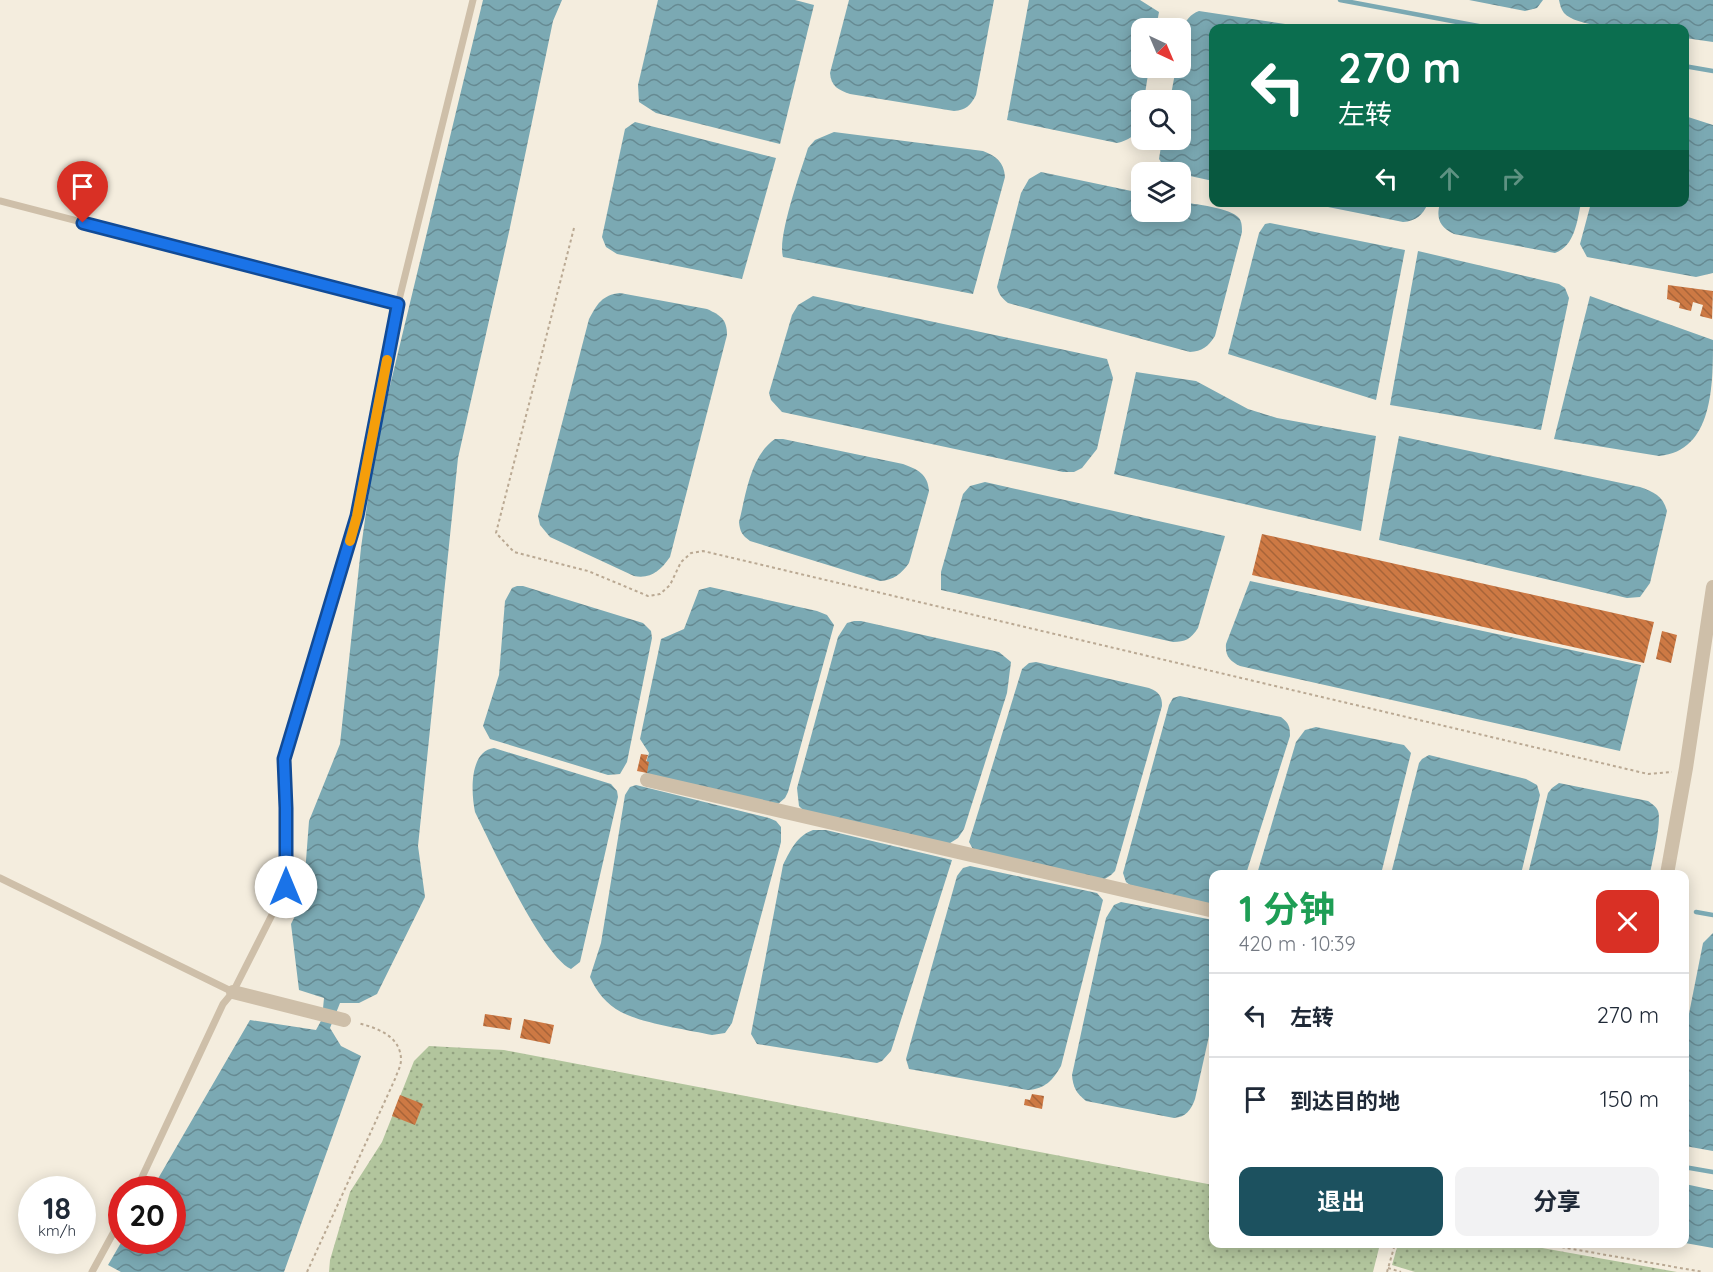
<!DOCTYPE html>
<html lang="zh">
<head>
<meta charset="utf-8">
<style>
  body { margin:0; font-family:Quicksand,"Noto Sans SC",sans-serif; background:#f2f2f3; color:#1f2937; height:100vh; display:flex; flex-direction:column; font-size:22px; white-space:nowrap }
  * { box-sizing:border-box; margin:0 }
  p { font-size:20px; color:#747a83 }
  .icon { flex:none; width:33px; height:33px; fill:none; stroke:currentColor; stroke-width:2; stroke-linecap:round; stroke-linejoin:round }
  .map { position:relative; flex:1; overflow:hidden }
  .panel { position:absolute; left:1209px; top:870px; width:480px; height:378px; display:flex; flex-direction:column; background:#fff; border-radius:12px; box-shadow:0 3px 15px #0003 }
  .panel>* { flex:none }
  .banner { position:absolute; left:1209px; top:24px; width:480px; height:183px; border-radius:12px; box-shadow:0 3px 15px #0003; background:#0b6e4f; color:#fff; overflow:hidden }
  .needle { width:39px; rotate:136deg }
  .controls { position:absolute; left:1131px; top:18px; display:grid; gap:12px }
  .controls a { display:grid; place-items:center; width:60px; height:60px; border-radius:12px; background:#fff; box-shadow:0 3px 15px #0003; font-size:30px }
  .speed { position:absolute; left:18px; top:1176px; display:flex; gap:12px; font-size:30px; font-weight:700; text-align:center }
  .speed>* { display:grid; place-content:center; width:78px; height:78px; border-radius:50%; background:#fff; box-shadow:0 3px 15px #0003; line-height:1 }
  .speed small { font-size:15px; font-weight:400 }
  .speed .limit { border:9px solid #d22; background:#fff; color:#111 }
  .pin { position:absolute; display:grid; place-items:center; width:51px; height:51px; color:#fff; margin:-62px -26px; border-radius:50% 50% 50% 0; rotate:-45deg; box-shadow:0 0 6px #0007 }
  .pin .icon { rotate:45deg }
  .me { position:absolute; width:66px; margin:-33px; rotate:0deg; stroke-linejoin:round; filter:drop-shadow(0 0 4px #0008) }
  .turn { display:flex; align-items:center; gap:21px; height:126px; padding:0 30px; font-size:27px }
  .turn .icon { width:78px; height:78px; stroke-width:2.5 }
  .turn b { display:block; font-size:42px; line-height:51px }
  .lanes { display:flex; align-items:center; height:57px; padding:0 30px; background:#0003; justify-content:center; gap:30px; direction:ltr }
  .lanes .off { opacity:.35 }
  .round { display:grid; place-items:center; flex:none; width:63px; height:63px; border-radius:12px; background:#f2f2f3 }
  .head { display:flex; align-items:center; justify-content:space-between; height:102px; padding:0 30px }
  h1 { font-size:36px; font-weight:700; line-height:45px; color:#1e9e55 }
  .action { display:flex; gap:12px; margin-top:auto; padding:12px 30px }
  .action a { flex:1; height:69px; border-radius:12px; background:#1c515f; color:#fff; font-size:24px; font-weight:700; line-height:69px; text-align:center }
  .action a+a { background:#f2f2f3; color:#1f2937 }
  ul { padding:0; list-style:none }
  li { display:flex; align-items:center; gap:18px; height:84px; padding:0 30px; border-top:2px solid #e0e1e3 }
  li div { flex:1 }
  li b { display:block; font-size:22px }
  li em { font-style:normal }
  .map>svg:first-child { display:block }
  .grass { fill:url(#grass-dots) }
  .water { fill:url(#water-waves) }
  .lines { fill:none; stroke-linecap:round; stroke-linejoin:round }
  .stream { stroke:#7ba9b3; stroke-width:4.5 }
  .building { fill:url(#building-back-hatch) }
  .path { stroke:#baa993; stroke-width:2; stroke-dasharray:3 3; stroke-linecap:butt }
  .service { stroke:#cebfa9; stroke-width:7 }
  .minor { stroke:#cebfa9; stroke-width:14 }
  .route-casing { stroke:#114b97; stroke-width:15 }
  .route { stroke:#1a73e8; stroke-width:10 }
  .slow { stroke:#f59e0b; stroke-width:10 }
</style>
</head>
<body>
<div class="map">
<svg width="1713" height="1272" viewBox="0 0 1713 1272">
  <defs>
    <pattern id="grass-dots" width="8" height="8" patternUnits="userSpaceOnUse" patternTransform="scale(1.5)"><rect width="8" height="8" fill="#b2c59d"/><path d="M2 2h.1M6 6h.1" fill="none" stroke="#92a180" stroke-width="1.8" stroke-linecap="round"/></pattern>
    <pattern id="water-waves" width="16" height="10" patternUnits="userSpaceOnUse" patternTransform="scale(1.5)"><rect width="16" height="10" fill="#7ba9b3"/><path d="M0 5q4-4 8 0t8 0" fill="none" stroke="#668a92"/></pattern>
    <pattern id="building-back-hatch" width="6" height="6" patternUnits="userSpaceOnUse" patternTransform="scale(1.5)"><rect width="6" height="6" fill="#cd7944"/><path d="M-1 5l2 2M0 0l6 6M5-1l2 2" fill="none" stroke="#a76439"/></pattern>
  </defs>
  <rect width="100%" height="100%" fill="#f4edde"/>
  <!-- grass -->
  <g class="grass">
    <polygon points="429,1046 504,1050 1213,1185 1214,1244 1380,1244 1373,1272 329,1272 330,1260 350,1192 382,1142 414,1061"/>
    <polygon points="1398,1244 1520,1244 1677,1272 1415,1272 1392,1265"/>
  </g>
  <!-- water -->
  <g class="water">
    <polygon points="483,0 562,0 553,21 509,232 458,458 418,846 425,897 377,994 359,1003 340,1003 330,1028 341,1046 361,1056 284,1272 121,1272 108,1265 122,1241 172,1240 172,1190 152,1189 250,1020 316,1030 322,1019 324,998 299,990 291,924 303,900 309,821 340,744 361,548 375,448"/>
    <polygon points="658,0 795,0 814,5 780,144 656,113 639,102 638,85"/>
    <path d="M849,0H994L976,95C971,105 966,110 954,111L850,94C838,90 831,86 830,73Z"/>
    <path d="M1029,0H1140L1159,12L1156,28H1142V68H1149L1144,100H1142C1142,122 1141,138 1117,143L1007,120Z"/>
    <polygon points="1469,0 1543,0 1537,8 1525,11"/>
    <path d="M1559,0H1713V42L1685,38L1684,28C1659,28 1582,32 1564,13C1561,9 1560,5 1559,0Z"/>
    <path d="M1199,11L1312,28H1214L1213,181L1181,174L1180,172L1167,171L1159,159L1162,140H1180V100H1170L1176,68H1180C1180,48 1177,19 1199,11Z"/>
    <polygon points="1685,116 1713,125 1713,273 1696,277 1587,257 1580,244 1591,203 1684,202"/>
    <polygon points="635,122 776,158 742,279 617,254 606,247 602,237 625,129"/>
    <path d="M834,132L983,151C996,156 1004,162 1005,177L973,294L783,257C777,237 801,171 808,148L815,140Z"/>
    <path d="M1041,172L1141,193L1142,212H1180L1181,202C1194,204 1231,208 1239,218C1242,222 1242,227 1242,232L1215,336C1208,347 1202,351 1190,352L1008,303C1002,298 999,295 997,287L1021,193L1029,179Z"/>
    <path d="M1308,203H1428C1423,215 1416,221 1403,222Z"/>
    <path d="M1440,203V202L1581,203C1577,221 1575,246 1555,253L1454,234C1439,227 1436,218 1440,203Z"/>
    <polygon points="1270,223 1405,250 1376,400 1228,354 1259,233 1265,224"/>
    <polygon points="1418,251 1559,284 1565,288 1569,298 1541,430 1390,405"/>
    <path d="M620,293L707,309C720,315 727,319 727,335L670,557C660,571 651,579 634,576L550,537L540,525L538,516L589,319C597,304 602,295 620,293Z"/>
    <polygon points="813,296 1107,359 1113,378 1097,449 1082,468 1074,472 1063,472 782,412 771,400 769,393 792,315 798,305"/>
    <path d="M1590,296L1713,340C1713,385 1713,451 1659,456L1554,439Z"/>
    <polygon points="1136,372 1196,381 1248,409 1277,418 1376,436 1361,531 1114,474"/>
    <path d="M1399,436L1640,487C1654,492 1663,496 1667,511L1650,583L1640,597L1627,598L1379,540Z"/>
    <path d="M775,439H783L903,464C917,469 928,474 929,491L909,563C901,574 894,580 880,581L750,541C742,535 740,532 739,522C746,495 750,456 775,439Z"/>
    <path d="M985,482L1225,536L1198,628C1191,639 1185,642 1173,642L941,590V572L963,494L970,486Z"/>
    <path d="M1250,581L1641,665L1620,751L1240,666C1230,661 1225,656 1226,644Z"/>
    <polygon points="517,586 523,586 643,623 651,631 652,638 627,762 620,774 608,775 490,739 483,726 499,675 505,601 512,588"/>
    <polygon points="710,587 817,611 827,615 834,625 788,792 785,798 778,804 649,776 644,770 649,753 640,739 661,639 684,629 699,590"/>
    <polygon points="854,621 861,621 999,652 1011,662 1007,693 964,829 958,838 947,845 805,812 799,806 797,788 838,637 847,623"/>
    <path d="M1036,662L1149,688C1159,692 1162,696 1162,706L1115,871L1111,875L1103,880L974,851L969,842L1022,669L1029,663Z"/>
    <path d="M1180,696L1281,717C1289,723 1290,727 1290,736L1246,874H1214L1213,906L1130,885L1126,882L1123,873L1169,705L1173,698Z"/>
    <polygon points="1316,727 1404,745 1411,753 1381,874 1257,874 1296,742 1305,730"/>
    <path d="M494,748L611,784L617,791L618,797L580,962L571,969C543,957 491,844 475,812C471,793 469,751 494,748Z"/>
    <polygon points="1429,755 1526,779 1537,785 1540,795 1521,874 1391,874 1419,763 1422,759"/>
    <path d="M1559,783L1648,801C1652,804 1656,806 1658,811C1662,821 1652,862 1650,874H1528L1548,793L1552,788Z"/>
    <path d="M636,785L769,818L776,821L781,827V842L732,1023L725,1033L712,1035C688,1030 641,1023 621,1012C607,1005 596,991 590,977L601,943L625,795L630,787Z"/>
    <path d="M813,830H826L952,860L891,1051L882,1061L877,1063L757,1044L751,1034L783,865C791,849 797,836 813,830Z"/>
    <path d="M970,866L1097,893L1103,900L1061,1066C1053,1080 1045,1089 1028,1090L909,1069L906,1059L957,876L963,868Z"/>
    <path d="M1121,902L1213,920V1018L1195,1099C1191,1110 1186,1117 1174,1118L1086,1101C1076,1093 1073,1087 1072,1075L1106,918L1114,905Z"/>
    <polygon points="1713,933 1713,1151 1685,1146 1685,1034 1703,943"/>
    <polygon points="1685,1184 1713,1190 1713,1248 1685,1243"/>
  </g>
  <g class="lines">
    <!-- stream -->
    <g class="stream">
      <polyline points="1340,0 1489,28"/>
      <polyline points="1684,66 1713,71"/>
      <polyline points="1696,912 1713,915"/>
      <polyline points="1684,1167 1713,1172"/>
    </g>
  </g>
  <!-- building -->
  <g class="building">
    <polygon points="1668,285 1713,291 1712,319 1700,316 1703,305 1693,302 1691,311 1679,308 1680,303 1667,299"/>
    <polygon points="1262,534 1654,622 1644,663 1252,575"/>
    <polygon points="1662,631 1677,635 1671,663 1656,659"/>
    <polygon points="641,754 648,755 646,761 649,762 647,773 637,771"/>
    <polygon points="485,1014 512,1018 510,1030 483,1026"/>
    <polygon points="524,1019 554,1025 550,1044 520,1038"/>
    <polygon points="1032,1094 1044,1096 1042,1109 1024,1105 1025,1099 1030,1100"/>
    <polygon points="400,1095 423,1104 415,1125 392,1116"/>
  </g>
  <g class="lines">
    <!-- path -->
    <g class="path">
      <polyline points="574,228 496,533 514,552 588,571 648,596 660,594 670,585 681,562 691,553 703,551 1648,774 1672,772"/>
      <polyline points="1544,1244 1703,1272"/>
      <polyline points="1388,1268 1401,1272"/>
      <path d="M307,1272L395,1079C397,1073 401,1066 401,1060C401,1036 377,1028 358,1023"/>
      <polyline points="1387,1272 1395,1244"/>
    </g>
    <!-- service -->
    <g class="service">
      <polyline points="0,201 398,304"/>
      <polyline points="0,878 233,992"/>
      <polyline points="136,1190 223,1004 233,992 286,887 286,809 283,759 357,516 398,304 473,0"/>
      <polyline points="92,1272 122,1217"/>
    </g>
    <!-- minor -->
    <g class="minor">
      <polyline points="647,780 1214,911"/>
      <polyline points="1667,874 1686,768 1713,587"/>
      <polyline points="233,992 344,1020"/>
    </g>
  </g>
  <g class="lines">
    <defs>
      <polyline id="route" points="83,223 398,304 357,516 284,759 286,808 286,887"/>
    </defs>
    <!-- route casing -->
    <use href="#route" class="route-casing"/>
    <!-- route -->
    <use href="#route" class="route"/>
    <!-- slow -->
    <polyline class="slow" points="350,541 357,516 387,360"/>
  </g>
</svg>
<div class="controls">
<a><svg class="needle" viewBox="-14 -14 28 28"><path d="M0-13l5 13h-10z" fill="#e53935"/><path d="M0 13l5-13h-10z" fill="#747a83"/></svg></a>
<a><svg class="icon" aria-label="search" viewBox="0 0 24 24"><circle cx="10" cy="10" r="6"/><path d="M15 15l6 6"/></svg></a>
<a><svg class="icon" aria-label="layers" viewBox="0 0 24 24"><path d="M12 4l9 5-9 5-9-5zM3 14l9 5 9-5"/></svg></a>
</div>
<div class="speed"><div>18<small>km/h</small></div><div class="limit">20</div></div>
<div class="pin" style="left:83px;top:223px;background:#d93025"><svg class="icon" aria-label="arrive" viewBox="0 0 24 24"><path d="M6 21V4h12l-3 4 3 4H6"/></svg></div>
<svg class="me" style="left:286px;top:887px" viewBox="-20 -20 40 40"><circle r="19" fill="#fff"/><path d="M0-13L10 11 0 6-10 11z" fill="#1a73e8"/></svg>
<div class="banner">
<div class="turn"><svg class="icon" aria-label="left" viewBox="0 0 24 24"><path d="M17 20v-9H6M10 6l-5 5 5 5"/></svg><div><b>270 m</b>左转</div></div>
<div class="lanes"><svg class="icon" aria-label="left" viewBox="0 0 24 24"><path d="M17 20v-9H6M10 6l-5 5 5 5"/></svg><svg class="icon off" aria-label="ahead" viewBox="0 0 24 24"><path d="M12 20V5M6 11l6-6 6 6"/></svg><svg class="icon off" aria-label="right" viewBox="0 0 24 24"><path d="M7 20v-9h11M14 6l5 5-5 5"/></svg></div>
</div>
<section class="panel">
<div class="head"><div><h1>1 分钟</h1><p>420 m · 10:39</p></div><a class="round" style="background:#d93025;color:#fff"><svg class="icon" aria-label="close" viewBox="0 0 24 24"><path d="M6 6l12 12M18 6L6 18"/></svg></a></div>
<ul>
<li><svg class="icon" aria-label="left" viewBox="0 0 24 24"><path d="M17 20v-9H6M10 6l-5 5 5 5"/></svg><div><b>左转</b></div><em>270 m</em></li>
<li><svg class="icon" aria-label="arrive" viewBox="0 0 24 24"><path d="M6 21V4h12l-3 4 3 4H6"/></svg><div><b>到达目的地</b></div><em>150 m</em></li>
</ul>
<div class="action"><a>退出</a><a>分享</a></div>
</section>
</div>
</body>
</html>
